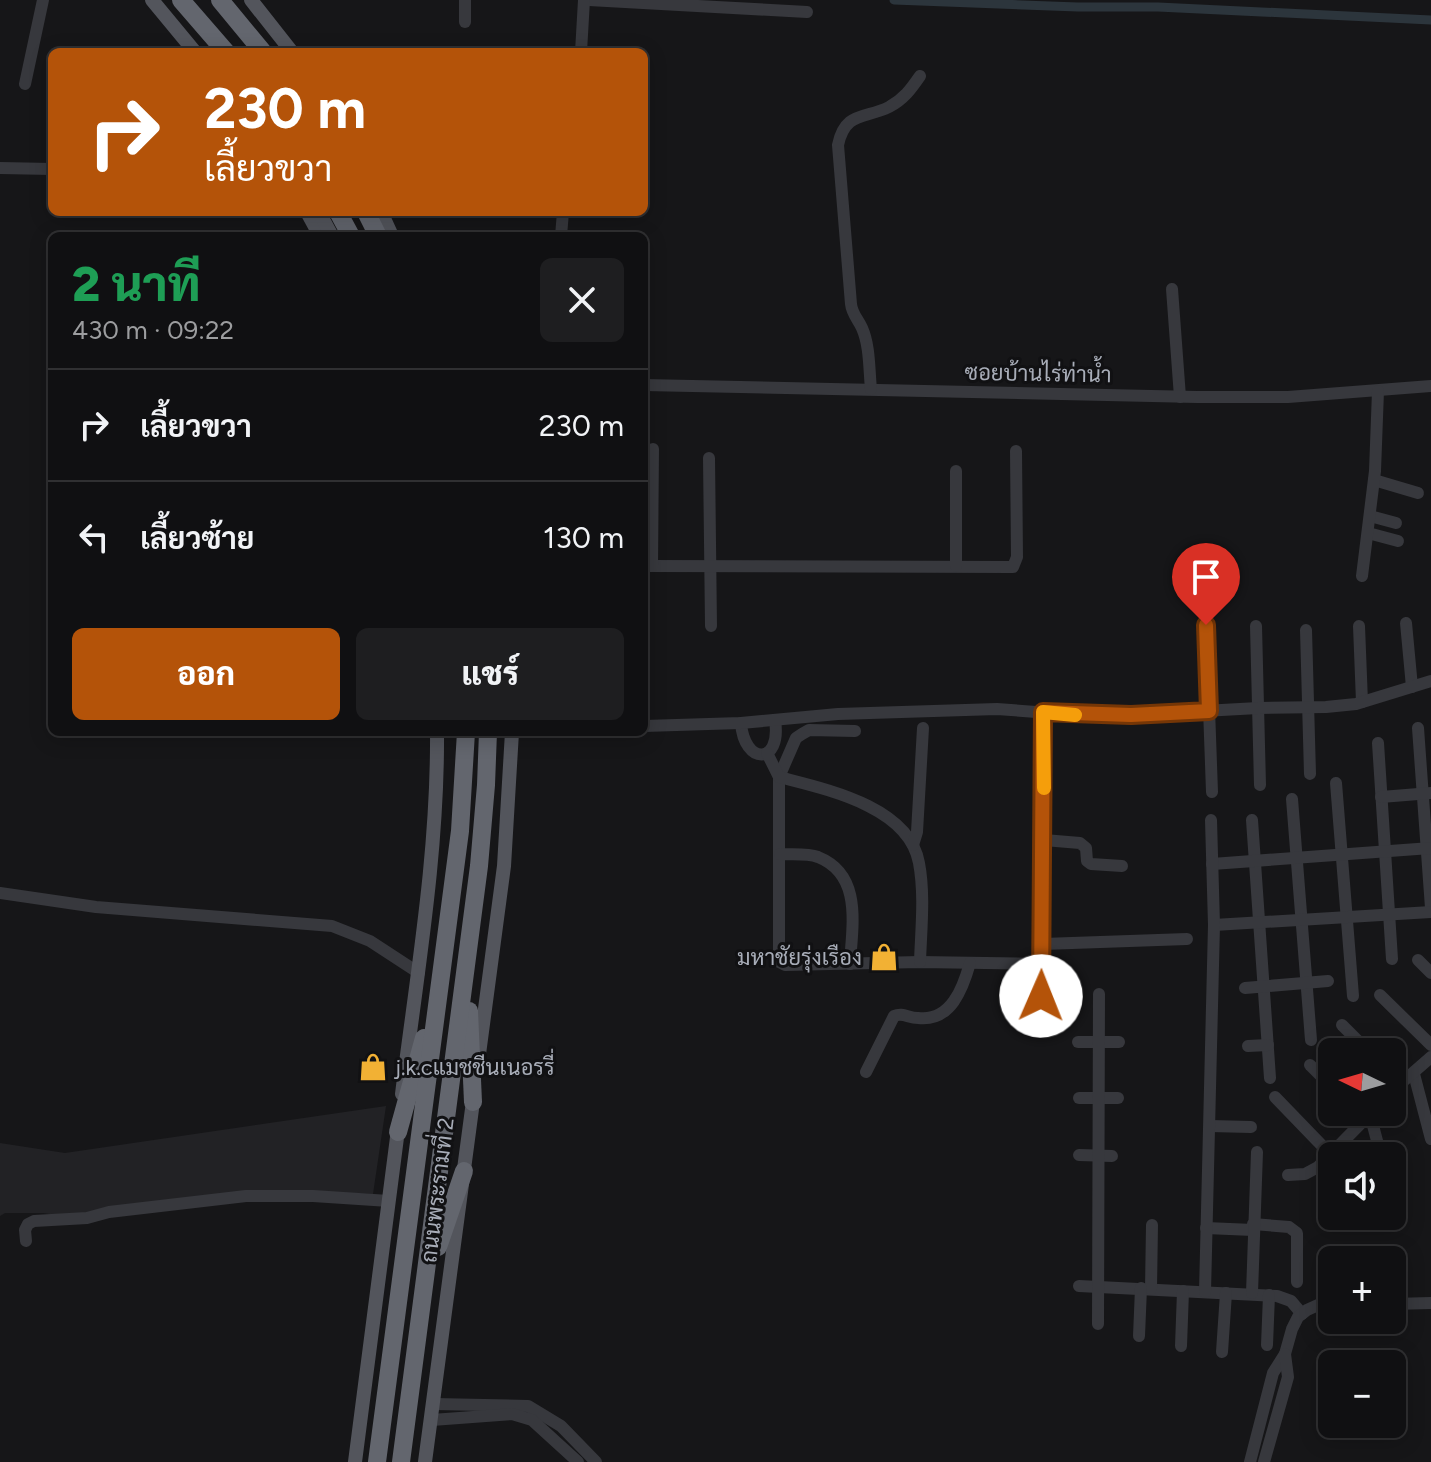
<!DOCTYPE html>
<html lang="th">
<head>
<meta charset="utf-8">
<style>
  body { margin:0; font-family:Figtree,Sarabun,sans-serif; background:#1e1e20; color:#f1f3f6; height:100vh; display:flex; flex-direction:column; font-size:30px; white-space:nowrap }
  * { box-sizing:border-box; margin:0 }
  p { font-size:26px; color:#9c9d9f }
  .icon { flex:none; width:44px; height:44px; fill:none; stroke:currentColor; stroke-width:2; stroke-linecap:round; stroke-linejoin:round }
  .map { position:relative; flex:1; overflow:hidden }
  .side { position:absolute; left:48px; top:232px; width:600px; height:504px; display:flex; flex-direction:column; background:#101012; border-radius:12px; box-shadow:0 4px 20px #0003,0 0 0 2px #303032 }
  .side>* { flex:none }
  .banner { position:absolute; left:48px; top:48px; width:600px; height:168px; border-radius:12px; box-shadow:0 4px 20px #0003,0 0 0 2px #303032; background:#b45309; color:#fff; overflow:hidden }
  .needle { width:52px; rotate:275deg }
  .fabs { position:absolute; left:1318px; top:1038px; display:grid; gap:16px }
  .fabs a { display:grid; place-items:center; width:88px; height:88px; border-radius:12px; background:#101012; box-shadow:0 4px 20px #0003,0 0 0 2px #303032; font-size:40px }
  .pin { position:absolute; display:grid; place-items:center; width:68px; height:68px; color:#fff; margin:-82px -34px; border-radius:50% 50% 50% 0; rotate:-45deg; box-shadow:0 0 8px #0007 }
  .pin .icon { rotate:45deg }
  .me { position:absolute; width:88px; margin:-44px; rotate:1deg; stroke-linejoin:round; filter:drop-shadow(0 0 6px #0008) }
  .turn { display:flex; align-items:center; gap:28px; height:168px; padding:0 24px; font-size:36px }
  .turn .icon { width:104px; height:104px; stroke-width:2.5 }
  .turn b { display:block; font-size:56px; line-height:68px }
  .round { display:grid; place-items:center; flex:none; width:84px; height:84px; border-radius:12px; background:#1e1e20 }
  .headline { display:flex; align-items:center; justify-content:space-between; height:136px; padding:0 24px }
  h1 { font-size:48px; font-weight:800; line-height:60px; color:#1e9e55 }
  .cta { display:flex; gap:16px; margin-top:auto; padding:16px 24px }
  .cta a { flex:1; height:92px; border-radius:12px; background:#b45309; color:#fff; font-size:32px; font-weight:800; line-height:92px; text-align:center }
  .cta a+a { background:#1e1e20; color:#f1f3f6 }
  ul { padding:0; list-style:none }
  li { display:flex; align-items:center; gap:24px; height:112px; padding:0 24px; border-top:2px solid #303032 }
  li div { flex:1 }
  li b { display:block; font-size:30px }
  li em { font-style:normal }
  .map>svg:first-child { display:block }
  .built { fill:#222225 }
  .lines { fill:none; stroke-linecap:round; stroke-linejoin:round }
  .canal { stroke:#2c353c; stroke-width:9 }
  .minor { stroke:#37383d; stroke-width:12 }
  .major { stroke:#53555c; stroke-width:14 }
  .highway { stroke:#63666e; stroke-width:18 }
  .route-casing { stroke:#753606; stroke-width:20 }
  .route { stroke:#b45309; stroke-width:14 }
  .slow { stroke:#f59e0b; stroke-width:14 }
  .labels { text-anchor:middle; stroke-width:6; stroke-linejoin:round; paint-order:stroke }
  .street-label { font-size:22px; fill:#a8adb8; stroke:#111113 }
  .poi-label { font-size:22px; fill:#a8adb8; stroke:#111113; text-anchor:end }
</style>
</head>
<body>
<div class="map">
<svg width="1431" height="1462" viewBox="0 0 1431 1462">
  <rect width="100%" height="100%" fill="#161618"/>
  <!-- built -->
  <polygon class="built" points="386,1106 373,1194 264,1190 106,1209 90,1220 43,1213 5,1213 0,1216 0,1143 65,1153"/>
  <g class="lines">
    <!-- canal -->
    <polyline class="canal" points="894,0 1078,7 1158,7 1431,20"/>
    <!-- minor -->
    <g class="minor">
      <polyline points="589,0 807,12"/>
      <polyline points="465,22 465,0"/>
      <polyline points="581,52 584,0"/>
      <polyline points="25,84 43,0"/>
      <polyline points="0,168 52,169"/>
      <polyline points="561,236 563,212"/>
      <polyline points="1172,289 1180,397"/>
      <polyline points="644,385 1197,397 1288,397 1431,386"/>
      <path d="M871,389C869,370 870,346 862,328C858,319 852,314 851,304L838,145C845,111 865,119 889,107C904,99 911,89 920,76"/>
      <polyline points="709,458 711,626"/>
      <polyline points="1374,480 1418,493"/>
      <polyline points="1370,516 1396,523"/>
      <polyline points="1368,533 1398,541"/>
      <polyline points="644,566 1013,567 1017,557 1016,451"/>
      <polyline points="652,566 653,449"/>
      <polyline points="956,566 956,471"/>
      <polyline points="1362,576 1375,471 1378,391"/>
      <polyline points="1406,623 1412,687"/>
      <polyline points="1206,625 1212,792"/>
      <polyline points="1256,626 1260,785"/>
      <polyline points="1359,626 1362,702"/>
      <polyline points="1306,630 1310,774"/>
      <path d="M741,723C744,765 782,766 775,720"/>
      <polyline points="644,726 741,723 838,714 997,709 1076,715 1131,715 1258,708 1326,707 1356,704 1431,681"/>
      <polyline points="1418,728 1431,908"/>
      <polyline points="855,731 809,730 802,734 796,738 779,777 779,962 785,965 920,962 1041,964"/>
      <polyline points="1378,743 1392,959"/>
      <path d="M767,753L779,777C825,789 909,806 919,863C925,895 921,930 920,962"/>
      <polyline points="1336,783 1353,996"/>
      <polyline points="1381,797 1431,793"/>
      <polyline points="1292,799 1311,1040"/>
      <polyline points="1252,820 1270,1078"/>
      <polyline points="1044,840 1080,843 1086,848 1087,861 1091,864 1122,866"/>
      <polyline points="913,845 917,832 923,728"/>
      <path d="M780,854C792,855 807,853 818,857C863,875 852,926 850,964"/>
      <polyline points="1212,864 1431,848"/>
      <polyline points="0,893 96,907 332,926 370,941 419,973"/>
      <polyline points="1214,925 1431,912"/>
      <polyline points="1043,944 1187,939"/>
      <polyline points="1418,960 1431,973"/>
      <polyline points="1245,988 1328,981"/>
      <polyline points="1380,995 1431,1045"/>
      <polyline points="1041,996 1045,733 1043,712"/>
      <polyline points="1342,1025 1369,1052"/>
      <polyline points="1078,1042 1119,1042"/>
      <polyline points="1248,1046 1268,1045"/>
      <polyline points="1310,1065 1332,1087"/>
      <path d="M866,1072L894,1016C903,1012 908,1018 918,1018C951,1022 963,988 970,963"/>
      <polyline points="1414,1074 1431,1139"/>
      <polyline points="1392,1091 1431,1057"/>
      <polyline points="1275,1097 1332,1156"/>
      <polyline points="1079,1098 1118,1098"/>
      <polyline points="1370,1114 1381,1156"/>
      <polyline points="1210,1126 1251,1127"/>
      <polyline points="1079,1155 1112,1156"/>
      <polyline points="1288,1175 1305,1174 1318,1167 1372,1112"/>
      <polyline points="1253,1224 1289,1227 1297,1233 1297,1282"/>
      <polyline points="1206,1228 1253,1230"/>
      <polyline points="26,1241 25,1230 28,1224 34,1221 87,1218 109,1212 246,1196 313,1196 389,1201"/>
      <polyline points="1079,1286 1277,1296 1291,1301 1302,1314"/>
      <polyline points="1151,1289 1152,1225"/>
      <polyline points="1205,1292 1214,925 1211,820"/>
      <polyline points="1252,1293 1257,1152"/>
      <polyline points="1392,1304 1431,1303"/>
      <polyline points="1098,1324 1099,994"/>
      <polyline points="1139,1336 1141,1288"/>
      <polyline points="1267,1345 1269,1295"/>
      <polyline points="1181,1346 1183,1291"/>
      <polyline points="1222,1352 1226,1293"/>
      <polyline points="434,1404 528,1406 561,1426 596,1462"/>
      <polyline points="432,1420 512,1414 532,1420 578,1462"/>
      <polyline points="1250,1462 1273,1373 1285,1354 1292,1329 1298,1317 1307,1310 1318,1305 1332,1304"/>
      <polyline points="1264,1462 1288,1377 1285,1354"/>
    </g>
    <!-- major -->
    <g class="major">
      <polyline points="152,0 195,52"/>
      <polyline points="251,0 292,52"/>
      <polyline points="307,212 320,236"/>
      <polyline points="319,212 332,236"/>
      <polyline points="381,212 392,236"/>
      <polyline points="477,1069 504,866 512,732"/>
      <path d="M402,1094C417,973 438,854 437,732"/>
      <polyline points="355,1462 399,1122"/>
      <polyline points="425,1462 474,1094"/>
    </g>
    <!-- highway -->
    <g class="highway">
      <polyline points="181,0 226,52"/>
      <polyline points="220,0 263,52"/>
      <polyline points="338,212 351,236"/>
      <polyline points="366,212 378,236"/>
      <polyline points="469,1011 473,1102"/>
      <polyline points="398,1132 424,1038"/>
      <polyline points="438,1247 464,1171"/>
      <polyline points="377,1462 460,831 466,732"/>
      <polyline points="401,1462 479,866 486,785 488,732"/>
    </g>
  </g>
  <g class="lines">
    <defs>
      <polyline id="route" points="1041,996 1043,712 1131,715 1209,711 1206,625"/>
    </defs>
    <!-- route casing -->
    <use href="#route" class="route-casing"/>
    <!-- route -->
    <use href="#route" class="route"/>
    <!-- slow -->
    <polyline class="slow" points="1044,788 1043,712 1075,715"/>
  </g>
  <!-- icons -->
  <defs>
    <symbol id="shop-bare" viewBox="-9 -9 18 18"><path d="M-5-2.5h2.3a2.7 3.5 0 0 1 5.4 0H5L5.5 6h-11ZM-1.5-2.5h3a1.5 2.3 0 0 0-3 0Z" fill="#f2b134" stroke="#111113" stroke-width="2.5" paint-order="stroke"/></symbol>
  </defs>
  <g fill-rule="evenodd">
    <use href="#shop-bare" x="864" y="937" width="40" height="40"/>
    <use href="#shop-bare" x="353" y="1047" width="40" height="40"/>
  </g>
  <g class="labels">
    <!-- street labels -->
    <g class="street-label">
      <text transform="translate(1038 373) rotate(1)" y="8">ซอยบ้านไร่ท่าน้ำ</text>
      <text transform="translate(437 1190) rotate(-83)" y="8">ถนนพระรามที่ 2</text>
    </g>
    <!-- poi labels -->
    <g class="poi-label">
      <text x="862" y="965">มหาชัยรุ่งเรือง</text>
      <text x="395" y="1075" text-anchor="start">j.k.cแมชชีนเนอรรี่</text>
    </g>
  </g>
</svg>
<div class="fabs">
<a><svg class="needle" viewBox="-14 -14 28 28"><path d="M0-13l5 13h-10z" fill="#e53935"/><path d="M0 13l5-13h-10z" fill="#9c9d9f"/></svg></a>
<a><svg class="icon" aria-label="sound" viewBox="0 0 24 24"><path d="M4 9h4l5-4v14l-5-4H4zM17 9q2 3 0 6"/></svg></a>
<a>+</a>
<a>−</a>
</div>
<div class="pin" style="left:1206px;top:625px;background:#d93025"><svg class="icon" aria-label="arrive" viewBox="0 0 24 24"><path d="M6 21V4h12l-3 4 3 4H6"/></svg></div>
<svg class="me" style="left:1041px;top:996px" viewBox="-20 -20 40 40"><circle r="19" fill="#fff"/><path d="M0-13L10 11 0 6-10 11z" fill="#b45309"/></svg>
<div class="banner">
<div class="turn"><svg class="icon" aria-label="right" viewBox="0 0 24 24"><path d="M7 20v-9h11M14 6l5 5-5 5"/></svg><div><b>230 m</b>เลี้ยวขวา</div></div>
</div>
<section class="side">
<div class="headline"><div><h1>2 นาที</h1><p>430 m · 09:22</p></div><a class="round"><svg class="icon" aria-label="close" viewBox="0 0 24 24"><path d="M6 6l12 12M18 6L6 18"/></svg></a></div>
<ul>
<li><svg class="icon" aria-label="right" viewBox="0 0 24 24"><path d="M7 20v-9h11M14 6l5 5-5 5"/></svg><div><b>เลี้ยวขวา</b></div><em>230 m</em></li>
<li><svg class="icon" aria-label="left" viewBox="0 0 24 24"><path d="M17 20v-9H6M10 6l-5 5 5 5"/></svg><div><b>เลี้ยวซ้าย</b></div><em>130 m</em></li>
</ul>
<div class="cta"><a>ออก</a><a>แชร์</a></div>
</section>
</div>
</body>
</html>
